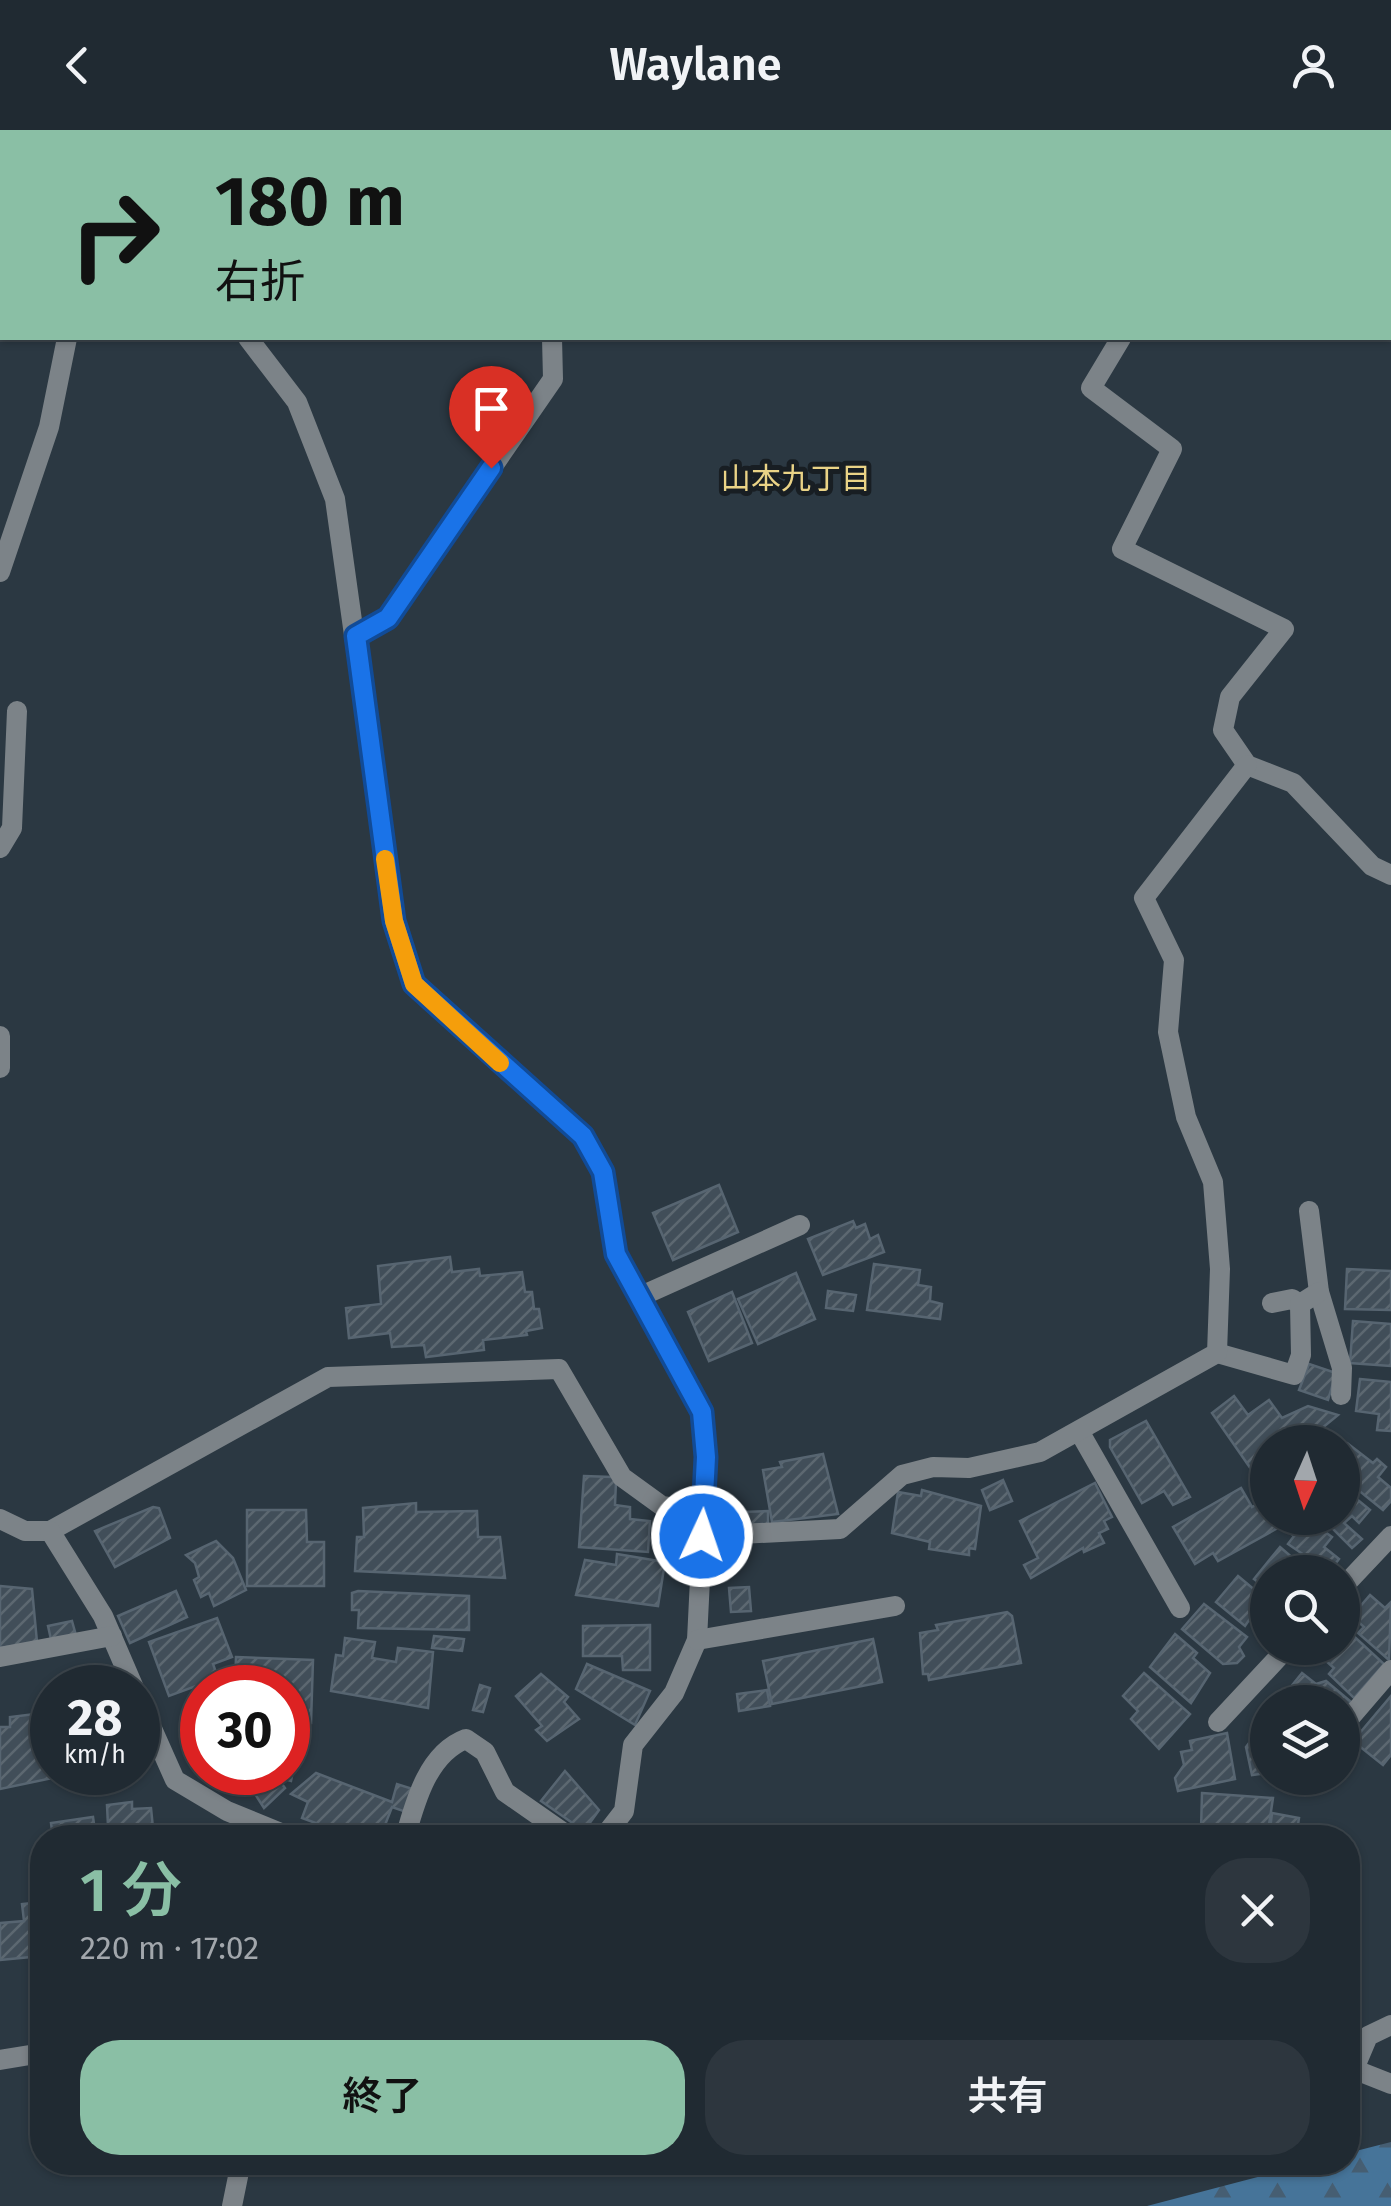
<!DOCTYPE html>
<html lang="ja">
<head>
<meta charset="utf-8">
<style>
  body { margin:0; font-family:"Fira Sans","Noto Sans JP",sans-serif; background:#2d363e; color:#f1f3f6; height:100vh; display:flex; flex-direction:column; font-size:38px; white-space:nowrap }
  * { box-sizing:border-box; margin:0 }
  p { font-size:32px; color:#a2a7ac }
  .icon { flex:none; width:55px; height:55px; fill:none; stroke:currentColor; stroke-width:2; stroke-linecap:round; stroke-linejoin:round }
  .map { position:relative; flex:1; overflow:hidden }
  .details { position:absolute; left:30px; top:1695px; width:1330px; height:350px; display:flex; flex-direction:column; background:#202a32; border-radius:40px; box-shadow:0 2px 8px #0004,0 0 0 2px #3d464d }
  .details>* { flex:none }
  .banner { position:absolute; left:0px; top:0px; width:1392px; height:210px; box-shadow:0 2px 8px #0004,0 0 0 2px #3d464d; background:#8abfa5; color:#111; overflow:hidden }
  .needle { width:65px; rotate:183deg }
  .fabs { position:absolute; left:1250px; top:1295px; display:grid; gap:20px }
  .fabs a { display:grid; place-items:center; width:110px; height:110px; border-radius:50%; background:#202a32; box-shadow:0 2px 8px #0004,0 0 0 2px #3d464d; font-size:50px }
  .speed { position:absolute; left:30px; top:1535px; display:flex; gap:20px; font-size:50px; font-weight:700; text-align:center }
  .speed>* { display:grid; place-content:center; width:130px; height:130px; border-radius:50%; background:#202a32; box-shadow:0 2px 8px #0004,0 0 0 2px #3d464d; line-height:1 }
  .speed small { font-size:25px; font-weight:400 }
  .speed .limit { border:15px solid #d22; background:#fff; color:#111 }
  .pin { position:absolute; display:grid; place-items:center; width:85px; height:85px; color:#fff; margin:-102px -42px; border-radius:50% 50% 50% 0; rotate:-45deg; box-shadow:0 0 10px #0007 }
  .pin .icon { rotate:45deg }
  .me { position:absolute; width:110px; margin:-55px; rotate:3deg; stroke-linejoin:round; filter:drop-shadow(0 0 8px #0008) }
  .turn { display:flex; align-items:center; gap:35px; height:210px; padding:0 50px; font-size:45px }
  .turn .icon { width:130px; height:130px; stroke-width:2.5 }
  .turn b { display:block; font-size:70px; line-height:85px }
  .round { display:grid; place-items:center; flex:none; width:105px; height:105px; border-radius:40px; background:#2d363e }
  .summary { display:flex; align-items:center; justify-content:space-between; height:170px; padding:0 50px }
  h1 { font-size:60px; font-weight:600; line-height:75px; color:#8abfa5 }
  .button { display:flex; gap:20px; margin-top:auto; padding:20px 50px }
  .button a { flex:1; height:115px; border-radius:40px; background:#8abfa5; color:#111; font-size:40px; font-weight:600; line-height:115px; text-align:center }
  .button a+a { background:#2d363e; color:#f1f3f6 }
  header { display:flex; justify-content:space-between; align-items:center; height:130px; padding:0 50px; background:#202a32; font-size:45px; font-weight:600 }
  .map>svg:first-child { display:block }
  .forest { fill:url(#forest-firs) }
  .building { fill:url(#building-hatch); stroke:#576571; stroke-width:2.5 }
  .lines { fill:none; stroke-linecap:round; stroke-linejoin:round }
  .minor { stroke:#7c8388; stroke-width:20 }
  .route-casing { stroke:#114b97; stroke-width:25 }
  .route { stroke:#1a73e8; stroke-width:18 }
  .slow { stroke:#f59e0b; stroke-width:18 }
  .labels { text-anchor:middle; stroke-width:10; stroke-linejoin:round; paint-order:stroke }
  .neighbourhood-label { font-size:30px; fill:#ead386; stroke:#181e23 }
</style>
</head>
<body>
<header><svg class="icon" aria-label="back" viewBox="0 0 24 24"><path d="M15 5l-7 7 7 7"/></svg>Waylane<svg class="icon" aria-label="person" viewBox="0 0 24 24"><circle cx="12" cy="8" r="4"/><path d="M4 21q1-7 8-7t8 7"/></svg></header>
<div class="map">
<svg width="1391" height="2076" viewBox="0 0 1391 2076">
  <defs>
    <pattern id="forest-firs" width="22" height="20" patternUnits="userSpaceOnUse" patternTransform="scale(2.5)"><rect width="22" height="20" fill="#467499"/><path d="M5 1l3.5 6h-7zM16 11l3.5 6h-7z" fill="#465e72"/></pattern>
    <pattern id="building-hatch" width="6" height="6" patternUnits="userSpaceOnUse" patternTransform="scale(2.5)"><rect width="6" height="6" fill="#414e59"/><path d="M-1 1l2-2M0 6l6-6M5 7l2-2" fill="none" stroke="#5c6871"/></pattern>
  </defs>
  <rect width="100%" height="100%" fill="#2b3842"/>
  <!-- forest -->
  <polygon class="forest" points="1391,2012 1391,2076 1147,2076 1311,2033 1348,2032 1348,2023"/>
  <!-- building -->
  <g class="building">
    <polygon points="719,1055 738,1102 673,1130 653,1083"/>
    <polygon points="853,1091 856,1098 865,1094 870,1109 878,1105 884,1122 823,1145 808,1109"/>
    <polygon points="450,1127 452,1142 479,1139 480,1146 522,1142 525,1162 532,1162 534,1179 539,1179 542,1198 526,1201 527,1205 483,1210 484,1220 426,1227 424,1215 392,1217 390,1203 349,1208 346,1178 381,1174 378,1136"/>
    <polygon points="874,1134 920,1140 918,1155 931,1157 930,1171 942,1174 940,1189 867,1180"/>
    <polygon points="1347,1139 1391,1141 1391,1180 1345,1179"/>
    <polygon points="796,1143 815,1189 758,1214 738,1169"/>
    <polygon points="828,1161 856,1165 853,1181 826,1178"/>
    <polygon points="732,1162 752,1213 709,1231 688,1182"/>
    <polygon points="1353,1191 1391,1194 1391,1236 1350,1233"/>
    <polygon points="1309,1234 1336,1243 1328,1270 1299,1260"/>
    <polygon points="1360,1249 1391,1252 1391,1301 1377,1300 1379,1284 1356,1281"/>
    <polygon points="1234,1266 1248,1285 1269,1270 1282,1288 1308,1276 1338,1285 1305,1312 1268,1312 1268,1339 1260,1334 1251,1339 1212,1283"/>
    <polygon points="1146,1291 1190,1367 1173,1375 1164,1361 1142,1373 1110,1317 1110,1310"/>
    <polygon points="1347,1313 1373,1333 1377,1329 1386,1337 1378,1347 1391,1358 1391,1371 1383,1380 1342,1347 1342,1314"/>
    <polygon points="823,1324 838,1384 772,1392 763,1340 782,1337 780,1332"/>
    <polygon points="584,1346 612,1347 616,1352 615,1375 630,1377 630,1389 650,1391 648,1422 579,1417"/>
    <polygon points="1003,1350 1012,1371 990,1380 982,1360"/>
    <polygon points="1095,1353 1112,1387 1104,1391 1108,1399 1099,1403 1104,1413 1084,1422 1083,1418 1031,1448 1024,1435 1038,1428 1020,1391"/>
    <polygon points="1342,1357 1370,1380 1359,1393 1352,1386 1344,1393 1362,1409 1352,1418 1322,1388 1342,1388"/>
    <polygon points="1241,1358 1252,1377 1263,1371 1276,1399 1218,1431 1213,1423 1195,1434 1173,1397"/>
    <polygon points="922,1360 981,1376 975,1419 969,1418 969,1425 929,1419 930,1412 892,1403 898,1362 921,1366"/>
    <polygon points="416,1373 416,1382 477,1381 478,1407 500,1407 505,1448 355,1441 357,1407 364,1407 363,1378"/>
    <polygon points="153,1377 159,1378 170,1408 115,1437 95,1401"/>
    <polygon points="247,1380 306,1380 307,1412 324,1412 324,1456 247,1456"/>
    <polygon points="768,1381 768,1394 743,1395 743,1382"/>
    <polygon points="1299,1388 1306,1388 1332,1407 1324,1417 1339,1429 1329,1442 1288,1414 1294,1406 1288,1401"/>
    <polygon points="216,1411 233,1428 246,1460 214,1476 209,1463 201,1467 194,1450 199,1447 195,1433 186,1425"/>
    <polygon points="1280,1417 1301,1435 1294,1442 1268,1442 1268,1460 1254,1449"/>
    <polygon points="617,1424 665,1432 658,1476 576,1465 585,1430 616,1435"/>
    <polygon points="1238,1446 1268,1471 1268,1506 1249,1490 1245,1496 1216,1472"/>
    <polygon points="0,1456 32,1459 37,1512 0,1518"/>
    <polygon points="749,1457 751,1481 731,1482 729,1458"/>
    <polygon points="176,1461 187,1487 130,1513 118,1486"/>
    <polygon points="358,1461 469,1466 469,1500 358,1498 359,1480 352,1480 352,1463"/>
    <polygon points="1370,1465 1385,1478 1391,1472 1389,1530 1358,1503 1364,1497 1352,1486"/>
    <polygon points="1204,1474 1247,1507 1239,1517 1244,1526 1237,1533 1223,1534 1182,1499"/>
    <polygon points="1007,1482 1012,1486 1021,1533 929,1550 928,1544 923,1544 920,1503 938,1500 936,1495"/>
    <polygon points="217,1488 232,1527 213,1534 218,1548 169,1566 149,1512"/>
    <polygon points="72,1491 77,1509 52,1514 48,1496"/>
    <polygon points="650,1495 650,1540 623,1540 622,1526 583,1526 583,1496"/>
    <polygon points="1346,1499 1384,1534 1354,1568 1329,1544 1334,1538 1318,1524 1324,1518 1342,1518"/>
    <polygon points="1175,1504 1197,1523 1193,1528 1210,1543 1191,1573 1150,1537"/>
    <polygon points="434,1506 464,1509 462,1521 432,1518"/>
    <polygon points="345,1508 375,1512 372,1528 396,1532 398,1518 433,1522 428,1578 331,1561 336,1525 343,1526"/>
    <polygon points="873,1509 882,1552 772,1574 763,1531"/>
    <polygon points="236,1527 313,1530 311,1593 289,1592 288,1599 288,1558 229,1558 235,1556"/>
    <polygon points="587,1534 650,1561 635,1595 576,1559"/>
    <polygon points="1144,1543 1190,1584 1159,1619 1131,1589 1138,1581 1123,1566"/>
    <polygon points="1302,1543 1316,1554 1326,1551 1351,1572 1342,1582 1342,1572 1295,1572 1285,1564"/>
    <polygon points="541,1544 568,1567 564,1572 579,1589 547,1611 536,1600 542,1596 516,1566"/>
    <polygon points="480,1555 490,1558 483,1582 473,1580"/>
    <polygon points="767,1560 770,1576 739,1581 737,1564"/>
    <polygon points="1391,1566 1391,1625 1383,1635 1353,1611"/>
    <polygon points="52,1582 52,1642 81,1642 0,1659 0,1597 10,1597 10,1587"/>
    <polygon points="1268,1588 1268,1643 1252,1645 1246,1617"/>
    <polygon points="1227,1603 1235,1649 1178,1661 1175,1648 1184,1635 1181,1622 1192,1620 1190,1611"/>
    <polygon points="288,1605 304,1607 300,1631 295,1631 291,1651 277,1647 285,1658 264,1678 253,1661 229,1656 231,1642 288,1642"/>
    <polygon points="565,1641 599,1680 584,1701 541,1671"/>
    <polygon points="316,1643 392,1672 397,1654 416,1660 409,1683 392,1677 380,1708 334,1708 318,1701 321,1695 302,1688 308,1672 291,1664"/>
    <polygon points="1202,1663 1273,1668 1267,1708 1201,1700"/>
    <polygon points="132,1672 132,1679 151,1678 154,1708 101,1708 100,1696 108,1696 107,1675"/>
    <polygon points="1272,1683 1299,1688 1296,1708 1269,1708"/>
    <polygon points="93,1687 96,1708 53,1708 51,1693"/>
    <polygon points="42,1772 41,1826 0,1830 0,1793 24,1791 22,1774"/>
  </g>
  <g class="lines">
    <!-- minor -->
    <g class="minor">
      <polyline points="91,0 93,2"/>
      <polyline points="975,0 977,2"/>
      <polyline points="67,2 69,0"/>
      <polyline points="605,2 606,0"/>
      <polyline points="1250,2 1252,0"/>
      <polyline points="248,208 297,272 335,369 394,791 414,854 583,1006 603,1043 615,1124 702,1282 706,1327 697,1510 674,1563 633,1615 624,1681 603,1708"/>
      <polyline points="1121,208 1091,258 1172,319 1122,419 1284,499 1230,567 1223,600 1247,635 1293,653 1372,736 1391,745"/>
      <polyline points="0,442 49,297 67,208"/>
      <polyline points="356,506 388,488 553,249 552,208"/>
      <polyline points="0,718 12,698 17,581"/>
      <polyline points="0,906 0,938"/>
      <polyline points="1309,1081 1319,1162 1342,1238 1341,1265"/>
      <polyline points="639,1167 800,1095"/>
      <polyline points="1272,1173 1292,1169 1300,1174"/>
      <polyline points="1217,1223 1294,1245 1301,1225 1300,1174 1319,1162"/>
      <polyline points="1079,1301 1180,1478"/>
      <polyline points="0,1389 25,1401 50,1401 328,1247 559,1239 622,1347 662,1376 704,1382"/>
      <polyline points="50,1401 103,1486 134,1558"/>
      <polyline points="702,1406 840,1399 902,1345 933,1337 969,1338 1040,1322 1217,1223 1220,1139 1213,1052 1186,987 1168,902 1174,830 1144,768 1247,635"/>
      <polyline points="1342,1458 1391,1406"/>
      <polyline points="697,1510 895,1476"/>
      <polyline points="0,1527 112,1506"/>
      <polyline points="138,1567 175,1650 227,1681 293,1708"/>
      <polyline points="1218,1592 1287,1518"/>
      <polyline points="1342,1597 1391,1540"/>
      <path d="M405,1708C415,1672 428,1623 466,1609L485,1622L505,1662L571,1708"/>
      <polyline points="0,1930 42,1923"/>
      <polyline points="1348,1937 1391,1954"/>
      <polyline points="1354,1939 1368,1906 1391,1895"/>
      <polyline points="232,2076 241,2032"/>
    </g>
  </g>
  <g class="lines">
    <defs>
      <polyline id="route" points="491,338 388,488 356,506 394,791 414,854 583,1006 603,1042 616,1124 702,1282 706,1327 702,1406"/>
    </defs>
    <!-- route casing -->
    <use href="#route" class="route-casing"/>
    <!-- route -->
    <use href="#route" class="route"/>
    <!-- slow -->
    <polyline class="slow" points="385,729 394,791 414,854 500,933"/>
  </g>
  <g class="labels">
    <!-- neighbourhood labels -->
    <g class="neighbourhood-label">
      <text x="796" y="359">山本九丁目</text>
    </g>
  </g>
</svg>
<div class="fabs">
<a><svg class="needle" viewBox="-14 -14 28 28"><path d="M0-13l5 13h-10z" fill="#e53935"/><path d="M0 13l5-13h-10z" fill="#a2a7ac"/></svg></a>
<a><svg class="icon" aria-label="search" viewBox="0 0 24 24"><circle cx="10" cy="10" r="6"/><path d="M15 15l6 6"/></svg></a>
<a><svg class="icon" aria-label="layers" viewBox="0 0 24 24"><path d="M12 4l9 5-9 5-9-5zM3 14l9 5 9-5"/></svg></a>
</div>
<div class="speed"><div>28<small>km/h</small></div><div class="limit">30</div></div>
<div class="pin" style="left:491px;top:338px;background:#d93025"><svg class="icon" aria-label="arrive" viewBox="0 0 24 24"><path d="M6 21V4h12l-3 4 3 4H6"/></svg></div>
<svg class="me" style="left:702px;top:1406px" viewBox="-20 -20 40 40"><circle r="17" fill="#1a73e8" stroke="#fff" stroke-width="3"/><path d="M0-11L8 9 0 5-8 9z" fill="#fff"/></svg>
<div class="banner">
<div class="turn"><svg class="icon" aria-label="right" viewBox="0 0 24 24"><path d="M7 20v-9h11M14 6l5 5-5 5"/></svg><div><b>180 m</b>右折</div></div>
</div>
<section class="details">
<div class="summary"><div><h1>1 分</h1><p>220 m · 17:02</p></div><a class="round"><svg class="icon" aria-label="close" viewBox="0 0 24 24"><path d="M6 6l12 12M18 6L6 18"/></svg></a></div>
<div class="button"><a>終了</a><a>共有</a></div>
</section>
</div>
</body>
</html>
